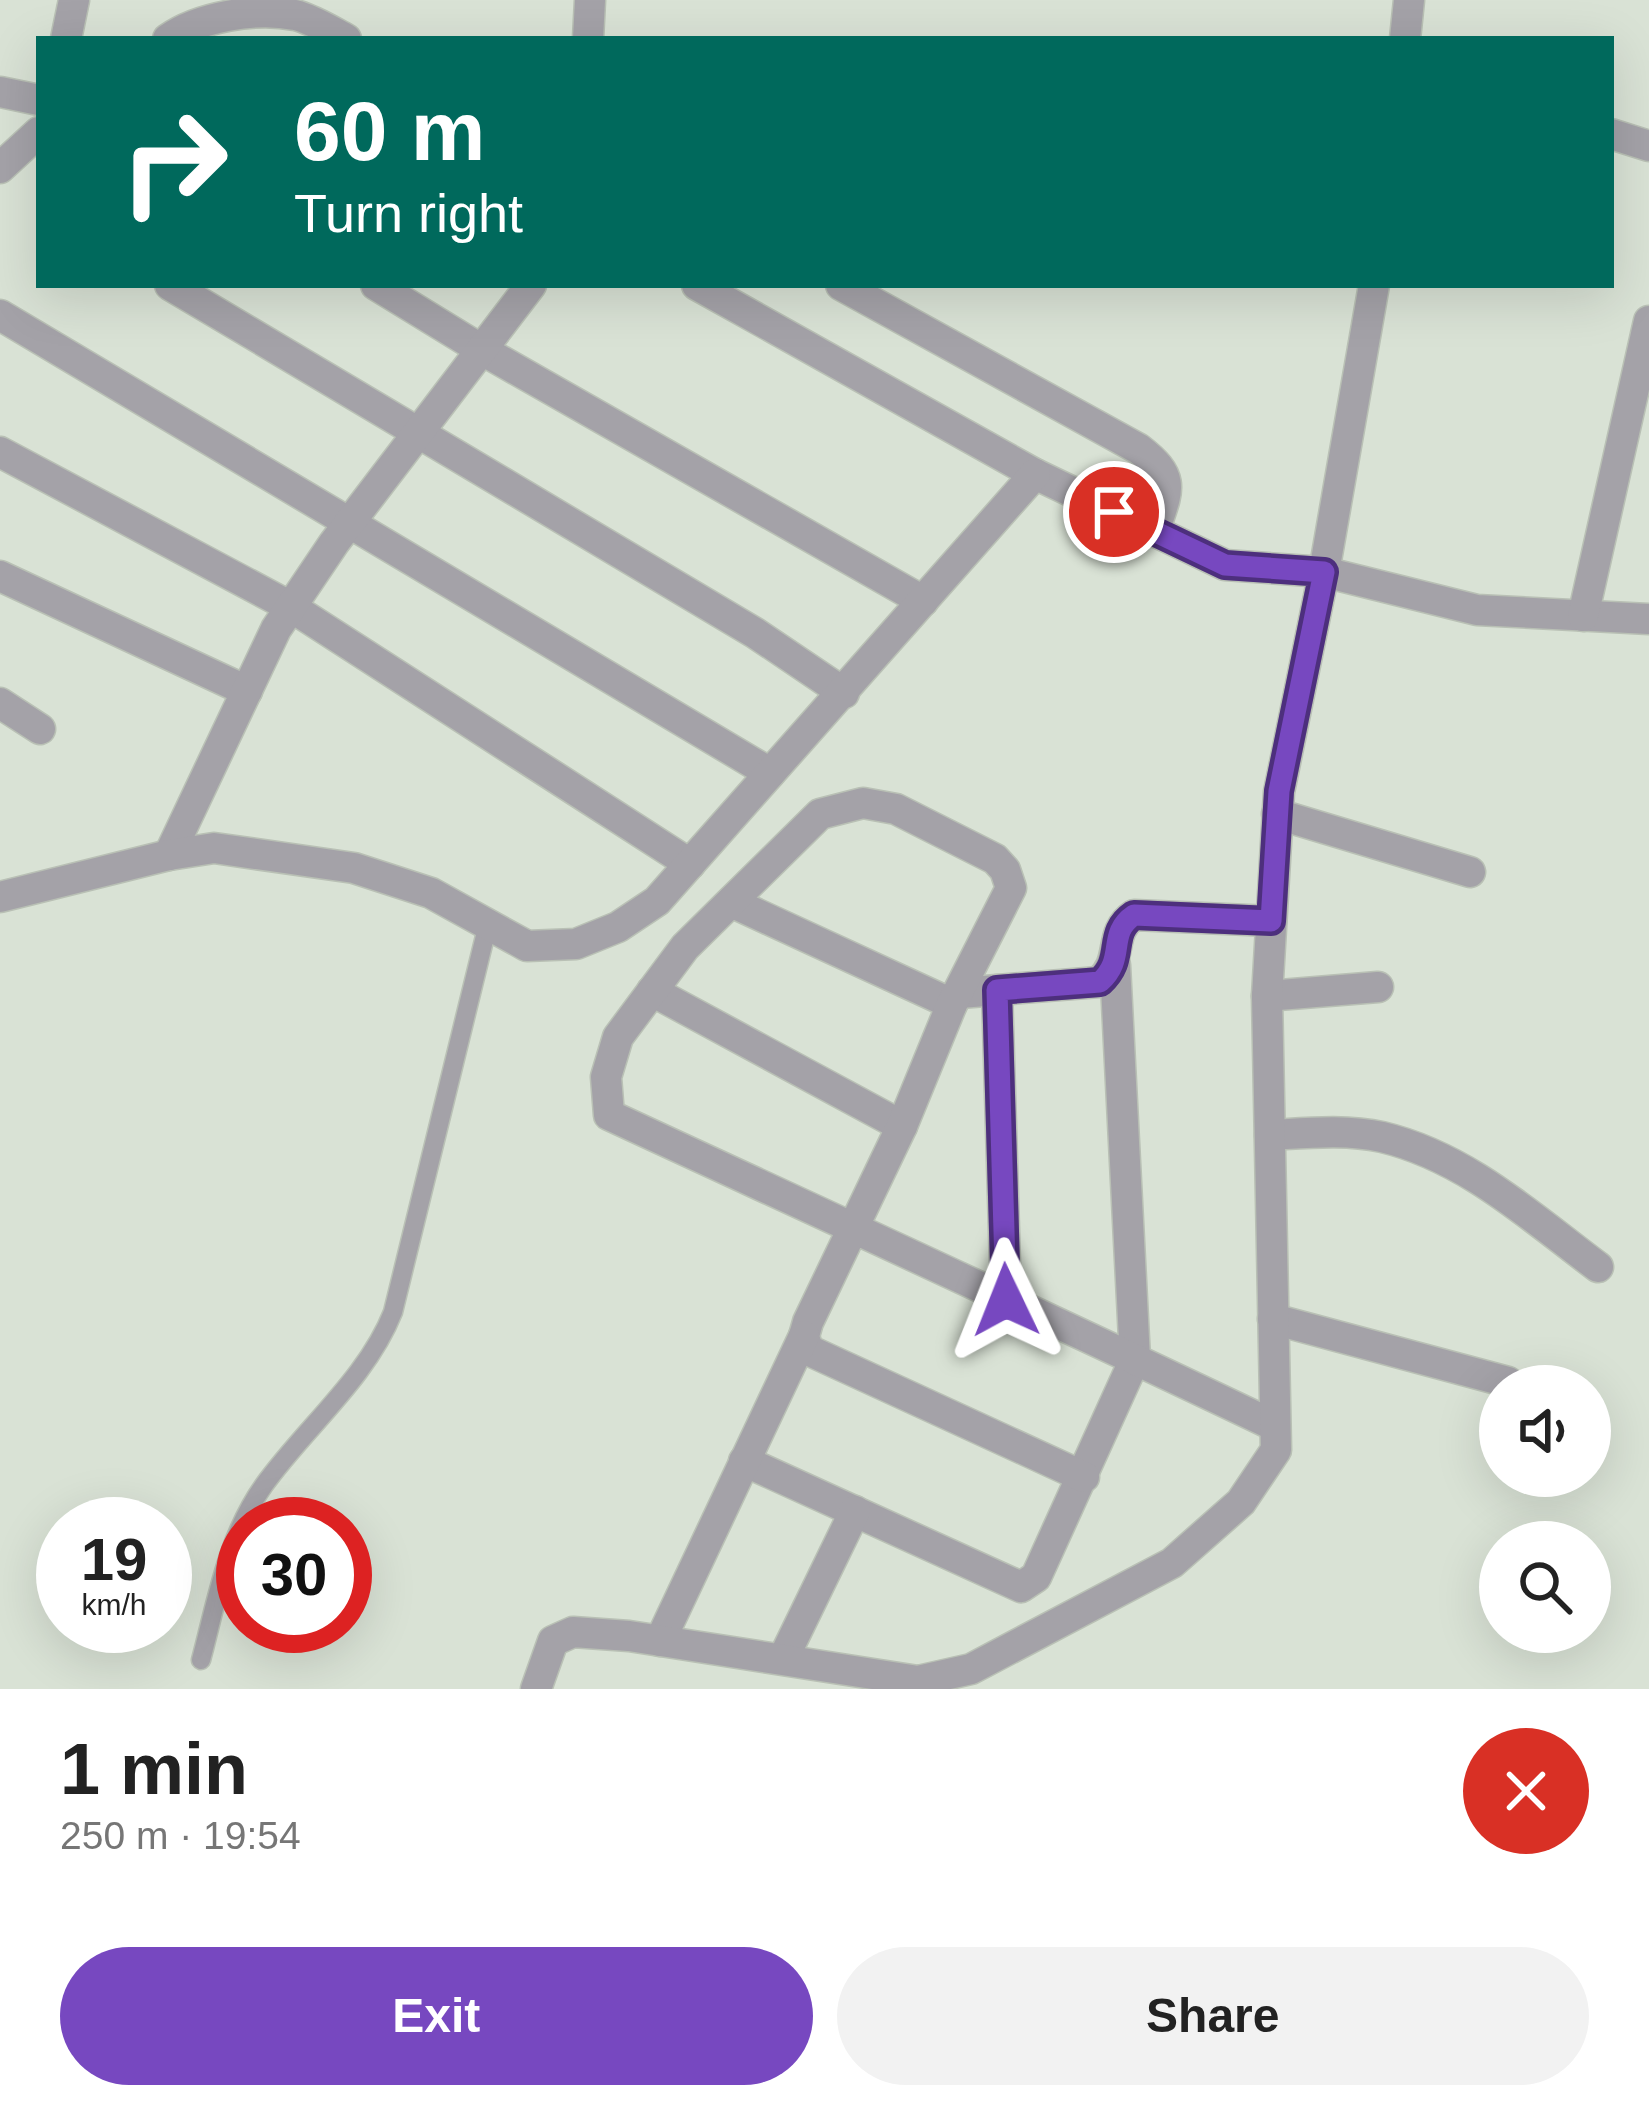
<!DOCTYPE html>
<html lang="en">
<head>
<meta charset="utf-8">
<style>
  body { margin:0; font-family:Arial,sans-serif; background:#f2f2f2; color:#222; height:100vh; display:flex; flex-direction:column; font-size:45px; white-space:nowrap }
  * { box-sizing:border-box; margin:0 }
  p { font-size:39px; color:#767676 }
  .icon { flex:none; width:66px; height:66px; fill:none; stroke:currentColor; stroke-width:2; stroke-linecap:round; stroke-linejoin:round }
  .map { position:relative; height:1689px; overflow:hidden }
  .panel { display:flex; flex-direction:column; background:#fff; flex:1 }
  .panel>* { flex:none }
  .banner { position:absolute; left:36px; top:36px; width:1578px; height:252px; border-radius:0px; box-shadow:0 12px 48px #0002; background:#00695c; color:#fff; overflow:hidden }
  .controls { position:absolute; left:1479px; top:1365px; display:grid; gap:24px }
  .controls a { display:grid; place-items:center; width:132px; height:132px; border-radius:50%; background:#fff; box-shadow:0 12px 48px #0002; font-size:60px }
  .speed { position:absolute; left:36px; top:1497px; display:flex; gap:24px; font-size:60px; font-weight:700; text-align:center }
  .speed>* { display:grid; place-content:center; width:156px; height:156px; border-radius:50%; background:#fff; box-shadow:0 12px 48px #0002; line-height:1 }
  .speed small { font-size:30px; font-weight:400 }
  .speed .limit { border:18px solid #d22; background:#fff; color:#111 }
  .pin { position:absolute; display:grid; place-items:center; width:102px; height:102px; color:#fff; margin:-51px; border:6px solid #fff; border-radius:50%; box-shadow:0 3px 12px #0007 }
  .me { position:absolute; width:132px; margin:-66px; rotate:358deg; stroke-linejoin:round; filter:drop-shadow(0 0 9px #0008) }
  .turn { display:flex; align-items:center; gap:42px; height:252px; padding:0 60px; font-size:54px }
  .turn .icon { width:156px; height:156px; stroke-width:2.5 }
  .turn b { display:block; font-size:84px; line-height:102px }
  .round { display:grid; place-items:center; flex:none; width:126px; height:126px; border-radius:63px; background:#f2f2f2 }
  .head { display:flex; align-items:center; justify-content:space-between; height:204px; padding:0 60px }
  h1 { font-size:72px; font-weight:700; line-height:90px }
  .primary-button { display:flex; gap:24px; margin-top:auto; padding:24px 60px }
  .primary-button a { flex:1; height:138px; border-radius:72px; background:#7748c0; color:#fff; font-size:48px; font-weight:700; line-height:138px; text-align:center }
  .primary-button a+a { background:#f2f2f2; color:#222 }
  .map>svg:first-child { display:block }
  .lines { fill:none; stroke-linecap:round; stroke-linejoin:round }
  .service-casing { stroke:#b9c0b5; stroke-width:21 }
  .minor-casing { stroke:#b9c0b5; stroke-width:33 }
  .service { stroke:#a4a2a8; stroke-width:18 }
  .minor { stroke:#a4a2a8; stroke-width:30 }
  .route-casing { stroke:#4d2f7d; stroke-width:30 }
  .route { stroke:#7748c0; stroke-width:21 }
</style>
</head>
<body>
<div class="map">
<svg width="1649" height="1689" viewBox="0 0 1649 1689">
  <rect width="100%" height="100%" fill="#d9e2d5"/>
  <g class="lines">
    <defs>
      <path id="service" d="M201,1660C217,1600 227,1537 264,1485C305,1428 367,1378 393,1312L488,924"/>
      <g id="minor">
        <polyline points="66,39 74,0"/>
        <path d="M168,39C199,17 256,7 295,15C312,19 331,31 346,39"/>
        <polyline points="588,39 590,0"/>
        <polyline points="1405,39 1409,0"/>
        <polyline points="0,92 39,100"/>
        <polyline points="1611,134 1649,146"/>
        <polyline points="0,168 39,132"/>
        <polyline points="170,285 755,633 844,693"/>
        <polyline points="376,285 482,350 923,601"/>
        <polyline points="697,285 1035,474 1225,565 1324,572 1477,610 1649,619"/>
        <path d="M841,285L1139,449C1177,478 1168,490 1154,531"/>
        <polyline points="0,315 770,773"/>
        <polyline points="0,452 291,607 690,864"/>
        <polyline points="0,576 247,691"/>
        <polyline points="1583,616 1649,321"/>
        <polyline points="0,703 40,729"/>
        <polyline points="1277,814 1470,872"/>
        <polyline points="169,855 276,629 334,543 531,285"/>
        <polyline points="0,897 169,855 214,848 354,868 431,893 527,946 576,944 618,927 657,901 1035,474"/>
        <polyline points="731,902 952,1004"/>
        <polyline points="997,990 1006,1300"/>
        <polyline points="652,991 902,1126"/>
        <path d="M960,993L1099,982C1125,960 1107,933 1134,915L1271,921"/>
        <polyline points="1267,996 1378,987"/>
        <path d="M1270,1135C1307,1133 1346,1129 1382,1137C1466,1157 1531,1217 1598,1267"/>
        <polyline points="1273,1319 1508,1382"/>
        <polyline points="744,1461 1021,1587 1036,1577 1135,1359 1115,965"/>
        <path d="M1084,1477L808,1350L804,1336L808,1322L902,1126L952,1004L1011,888L1005,870L995,859L896,809L863,803L820,814L685,947L618,1037L606,1077L609,1115C831,1218 1054,1320 1275,1426"/>
        <polyline points="660,1641 804,1336"/>
        <polyline points="783,1659 855,1511"/>
        <polyline points="536,1689 553,1641 573,1632 629,1636 918,1681 971,1669 1172,1563 1241,1502 1276,1450 1267,996 1279,792 1324,572 1374,285"/>
      </g>
    </defs>
    <!-- service casing -->
    <use href="#service" class="service-casing"/>
    <!-- minor casing -->
    <use href="#minor" class="minor-casing"/>
    <!-- service -->
    <use href="#service" class="service"/>
    <!-- minor -->
    <use href="#minor" class="minor"/>
  </g>
  <g class="lines">
    <defs>
      <path id="route" d="M1006,1300L997,990L1100,982C1127,958 1106,934 1134,915L1271,921L1279,791L1324,572L1225,565L1114,512"/>
    </defs>
    <!-- route casing -->
    <use href="#route" class="route-casing"/>
    <!-- route -->
    <use href="#route" class="route"/>
  </g>
</svg>
<div class="controls">
<a><svg class="icon" aria-label="sound" viewBox="0 0 24 24"><path d="M4 9h4l5-4v14l-5-4H4zM17 9q2 3 0 6"/></svg></a>
<a><svg class="icon" aria-label="search" viewBox="0 0 24 24"><circle cx="10" cy="10" r="6"/><path d="M15 15l6 6"/></svg></a>
</div>
<div class="speed"><div>19<small>km/h</small></div><div class="limit">30</div></div>
<div class="pin" style="left:1114px;top:512px;background:#d93025"><svg class="icon" aria-label="arrive" viewBox="0 0 24 24"><path d="M6 21V4h12l-3 4 3 4H6"/></svg></div>
<svg class="me" style="left:1006px;top:1300px" viewBox="-20 -20 40 40"><path d="M0-17L14 15 0 8-14 15z" fill="#7748c0" stroke="#fff" stroke-width="4"/></svg>
<div class="banner">
<div class="turn"><svg class="icon" aria-label="right" viewBox="0 0 24 24"><path d="M7 20v-9h11M14 6l5 5-5 5"/></svg><div><b>60 m</b>Turn right</div></div>
</div>
</div>
<section class="panel">
<div class="head"><div><h1>1 min</h1><p>250 m · 19:54</p></div><a class="round" style="background:#d93025;color:#fff"><svg class="icon" aria-label="close" viewBox="0 0 24 24"><path d="M6 6l12 12M18 6L6 18"/></svg></a></div>
<div class="primary-button"><a>Exit</a><a>Share</a></div>
</section>
</body>
</html>
